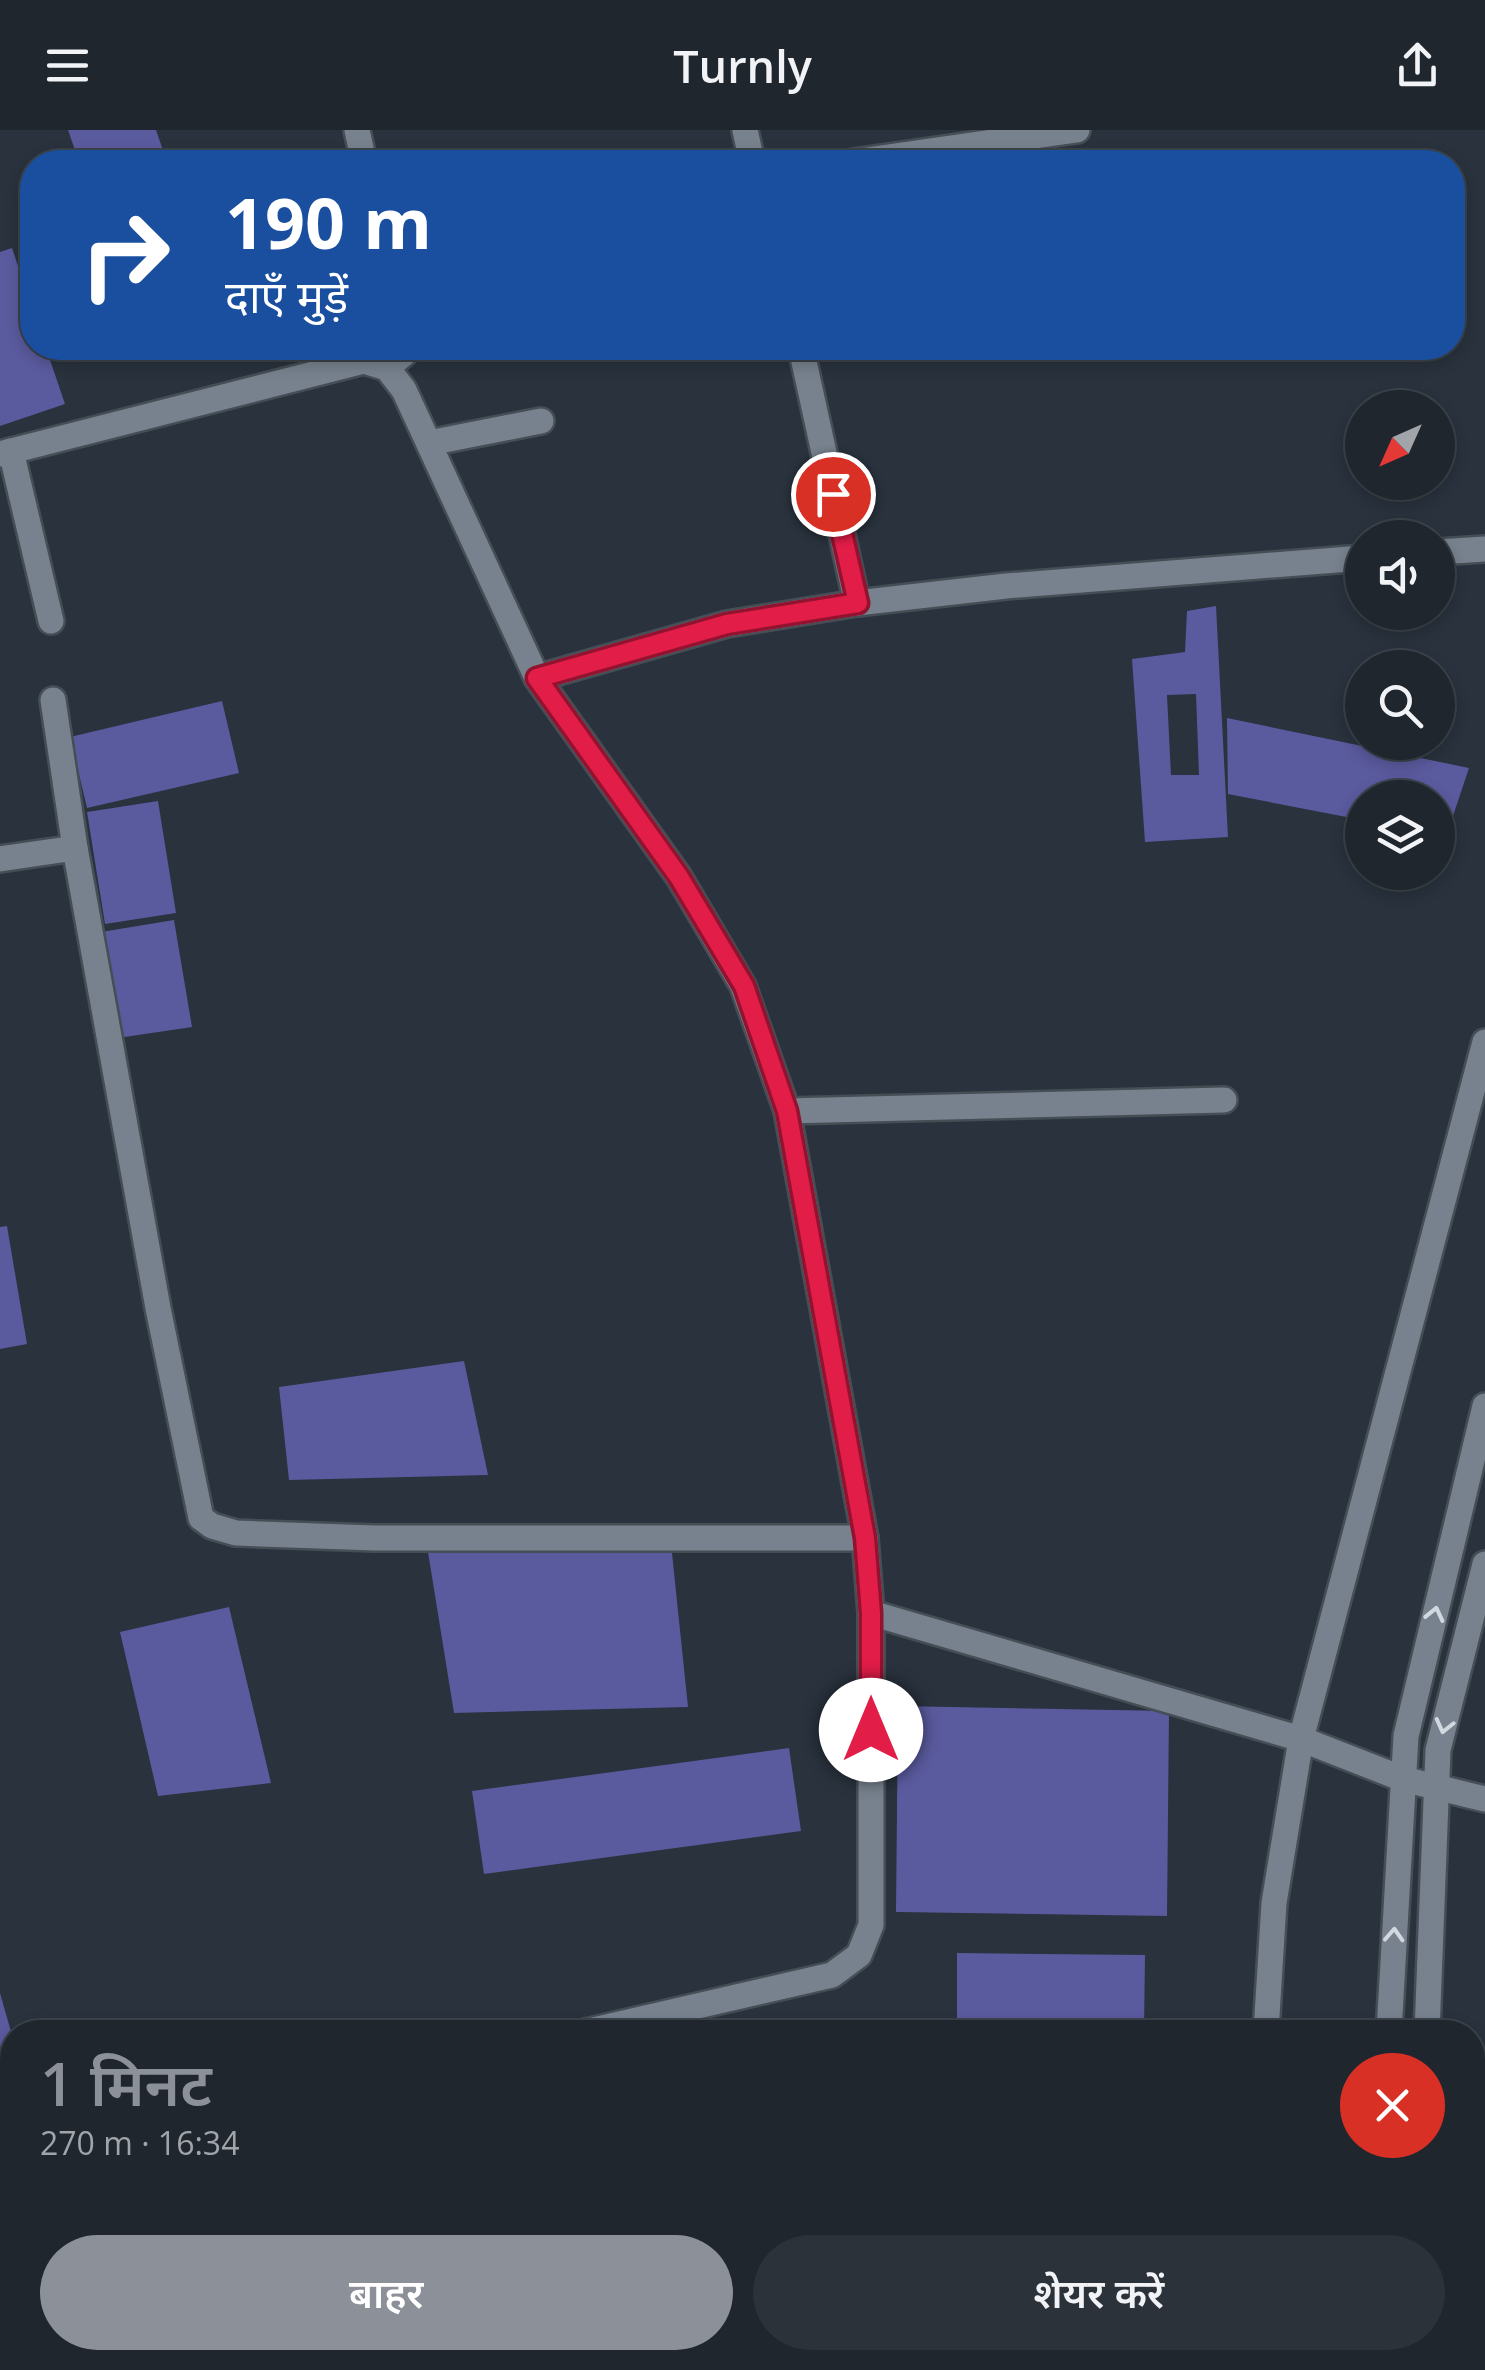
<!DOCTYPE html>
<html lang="hi">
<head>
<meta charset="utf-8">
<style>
  body { margin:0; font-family:"Open Sans","Noto Sans Devanagari",sans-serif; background:#2c323a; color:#f1f3f6; height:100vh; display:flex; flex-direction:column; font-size:38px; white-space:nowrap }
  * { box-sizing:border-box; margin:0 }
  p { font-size:32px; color:#a1a5aa }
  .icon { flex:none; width:55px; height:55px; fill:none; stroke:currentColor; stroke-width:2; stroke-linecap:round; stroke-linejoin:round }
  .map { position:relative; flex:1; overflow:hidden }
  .panel { position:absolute; left:0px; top:1890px; width:1485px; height:350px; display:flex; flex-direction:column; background:#1f262e; border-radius:40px 40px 0 0; box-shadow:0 5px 15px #0003,0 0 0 2px #3c434a }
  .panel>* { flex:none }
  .hud { position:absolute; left:20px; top:20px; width:1445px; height:210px; border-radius:40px; box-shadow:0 5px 15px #0003,0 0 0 2px #3c434a; background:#1a4fa0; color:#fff; overflow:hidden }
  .needle { width:65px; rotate:225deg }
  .tools { position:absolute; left:1345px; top:260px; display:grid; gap:20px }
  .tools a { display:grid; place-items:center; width:110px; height:110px; border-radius:50%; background:#1f262e; box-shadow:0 5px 15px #0003,0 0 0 2px #3c434a; font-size:50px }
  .pin { position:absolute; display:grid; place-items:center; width:85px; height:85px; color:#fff; margin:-42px; border:5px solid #fff; border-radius:50%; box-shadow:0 2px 10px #0007 }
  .me { position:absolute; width:110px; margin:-55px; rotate:0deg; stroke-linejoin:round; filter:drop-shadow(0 0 8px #0008) }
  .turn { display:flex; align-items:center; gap:35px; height:210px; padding:0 40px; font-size:45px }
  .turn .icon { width:130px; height:130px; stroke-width:2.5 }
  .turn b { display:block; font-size:70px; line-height:85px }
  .round { display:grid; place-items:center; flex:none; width:105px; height:105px; border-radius:52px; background:#2c323a }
  .overview { display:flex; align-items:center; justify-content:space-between; height:170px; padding:0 40px }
  h1 { font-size:60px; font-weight:600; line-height:75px; color:#8c9099 }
  .cta { display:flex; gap:20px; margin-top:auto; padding:20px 40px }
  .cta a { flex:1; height:115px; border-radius:60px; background:#8c9099; color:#fff; font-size:40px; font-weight:600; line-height:115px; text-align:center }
  .cta a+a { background:#2c323a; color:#f1f3f6 }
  header { display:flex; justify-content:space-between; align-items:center; height:130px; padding:0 40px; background:#1f262e; font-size:45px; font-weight:600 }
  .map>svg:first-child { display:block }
  .building { fill:#5a5a9e; fill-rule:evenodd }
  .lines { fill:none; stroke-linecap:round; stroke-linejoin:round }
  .lane-casing { stroke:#454d55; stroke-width:22 }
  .street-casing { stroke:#454d55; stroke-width:30 }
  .secondary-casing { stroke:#454d55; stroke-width:30 }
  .lane { stroke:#77828e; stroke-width:18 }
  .street { stroke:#77828e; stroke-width:25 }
  .secondary { stroke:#77828e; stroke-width:25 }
  .oneway { stroke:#d1d8e0 }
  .route-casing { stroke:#92132f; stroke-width:25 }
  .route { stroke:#e11d48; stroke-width:18 }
</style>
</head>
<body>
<header><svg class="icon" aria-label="menu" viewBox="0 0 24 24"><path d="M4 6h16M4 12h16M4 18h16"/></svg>Turnly<svg class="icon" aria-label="share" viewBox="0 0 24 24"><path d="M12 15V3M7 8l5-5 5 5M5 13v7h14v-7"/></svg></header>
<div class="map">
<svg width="1485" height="2240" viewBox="0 0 1485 2240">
  <rect width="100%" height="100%" fill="#29323d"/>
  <!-- building -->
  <g class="building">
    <polygon points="68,0 156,0 167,32 79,32"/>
    <polygon points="12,118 32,178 32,218 46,218 65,274 0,296 0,122"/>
    <path d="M1216,476L1228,707L1145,712L1132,529L1185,522L1187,481ZM1196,564L1199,645H1171L1167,565Z"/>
    <polygon points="222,571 239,643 87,678 70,607"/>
    <polygon points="1227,588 1469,638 1446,707 1438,705 1438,668 1362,668 1362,690 1228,664"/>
    <polygon points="158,671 176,783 105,794 87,682"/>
    <polygon points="174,790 192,897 118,908 101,802"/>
    <polygon points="7,1096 27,1214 0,1219 0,1097"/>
    <polygon points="464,1231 488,1345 289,1350 279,1257"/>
    <polygon points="428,1422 672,1423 688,1577 454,1583"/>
    <polygon points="229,1477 271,1653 158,1666 120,1502"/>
    <polygon points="898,1576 1169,1581 1167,1786 896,1782"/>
    <polygon points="789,1618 801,1701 484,1744 472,1661"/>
    <polygon points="957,1823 1145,1825 1144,1902 957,1902"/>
    <polygon points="0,1863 12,1905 12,1928 0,1931"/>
    <polygon points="12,1958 12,2018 0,2021 0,1961"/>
    <polygon points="544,2228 695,2228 693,2240 542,2240"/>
    <polygon points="741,2228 864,2228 862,2240 739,2240"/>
    <polygon points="1090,2228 1134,2228 1229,2237 1229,2240 1088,2240"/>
  </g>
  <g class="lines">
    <defs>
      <polyline id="lane" points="1472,2177 1485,2177"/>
      <g id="street">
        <polyline points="357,0 364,32"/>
        <polyline points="745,0 752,32"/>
        <polyline points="853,32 1077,0"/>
        <polyline points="801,218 857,473"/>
        <polyline points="387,238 405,223 405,218"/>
        <polyline points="429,313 541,291"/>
        <polyline points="11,321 51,491"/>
        <polyline points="0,324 364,231 387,238 404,260 537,548 679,747 743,856 787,981 865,1408 871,1483 1301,1609 1403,1649 1485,1669"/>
        <polyline points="1438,422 1485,419"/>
        <polyline points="537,548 727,494 857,473 1006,456 1362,428"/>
        <polyline points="53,570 75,718"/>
        <polyline points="0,729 75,718 158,1178 201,1388 212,1396 236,1403 374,1408 865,1408"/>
        <polyline points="787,981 1224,970"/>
        <polyline points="585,1902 832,1845 859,1825 871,1795 871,1483"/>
        <polyline points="1266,1902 1274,1773 1301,1609 1485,912"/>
        <polyline points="0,2067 12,2063"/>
        <polyline points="1245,2240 1245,2228"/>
      </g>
      <g id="secondary">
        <polyline points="1389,1902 1406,1606 1485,1276"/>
        <polyline points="1427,1902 1438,1620 1485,1434"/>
        <polyline points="1372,2240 1372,2228"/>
        <polyline points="1414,2240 1415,2228"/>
      </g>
    </defs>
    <!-- lane casing -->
    <use href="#lane" class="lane-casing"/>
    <!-- street casing -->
    <use href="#street" class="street-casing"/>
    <!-- secondary casing -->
    <use href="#secondary" class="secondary-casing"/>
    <!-- lane -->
    <use href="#lane" class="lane"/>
    <!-- street -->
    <use href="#street" class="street"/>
    <!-- secondary -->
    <use href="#secondary" class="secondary"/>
  </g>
  <!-- one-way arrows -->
  <defs><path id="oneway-chevron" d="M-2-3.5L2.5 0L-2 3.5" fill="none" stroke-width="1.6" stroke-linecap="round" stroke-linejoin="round" transform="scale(2.5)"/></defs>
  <g class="oneway">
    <use href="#oneway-chevron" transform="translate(1435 1484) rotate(-77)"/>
    <use href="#oneway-chevron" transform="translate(1444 1596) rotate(104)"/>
    <use href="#oneway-chevron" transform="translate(1394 1805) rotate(-87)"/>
  </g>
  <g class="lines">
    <defs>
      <polyline id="route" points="833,364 858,473 727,494 537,548 679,747 744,856 787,981 865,1408 871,1483 871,1600"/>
    </defs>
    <!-- route casing -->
    <use href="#route" class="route-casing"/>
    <!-- route -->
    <use href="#route" class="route"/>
  </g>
</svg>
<div class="tools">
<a><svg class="needle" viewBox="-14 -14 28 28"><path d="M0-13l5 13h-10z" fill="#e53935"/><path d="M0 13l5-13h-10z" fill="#a1a5aa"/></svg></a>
<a><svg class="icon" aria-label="sound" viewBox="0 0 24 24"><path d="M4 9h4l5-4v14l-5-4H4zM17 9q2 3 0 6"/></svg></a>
<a><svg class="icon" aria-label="search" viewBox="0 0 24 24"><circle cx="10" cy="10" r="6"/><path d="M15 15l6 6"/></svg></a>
<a><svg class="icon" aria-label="layers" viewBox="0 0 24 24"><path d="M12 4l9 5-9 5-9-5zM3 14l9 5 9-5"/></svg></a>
</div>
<div class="pin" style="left:833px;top:364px;background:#d93025"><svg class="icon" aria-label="arrive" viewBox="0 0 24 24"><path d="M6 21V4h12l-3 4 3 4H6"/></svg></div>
<svg class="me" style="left:871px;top:1600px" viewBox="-20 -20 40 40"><circle r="19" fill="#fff"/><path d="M0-13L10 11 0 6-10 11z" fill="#e11d48"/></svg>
<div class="hud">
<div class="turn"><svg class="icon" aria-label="right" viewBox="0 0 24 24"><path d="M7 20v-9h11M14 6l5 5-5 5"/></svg><div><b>190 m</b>दाएँ मुड़ें</div></div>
</div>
<section class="panel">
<div class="overview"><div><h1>1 मिनट</h1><p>270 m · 16:34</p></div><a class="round" style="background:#d93025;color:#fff"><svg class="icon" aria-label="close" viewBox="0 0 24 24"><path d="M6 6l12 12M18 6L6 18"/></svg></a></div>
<div class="cta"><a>बाहर</a><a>शेयर करें</a></div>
</section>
</div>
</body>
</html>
